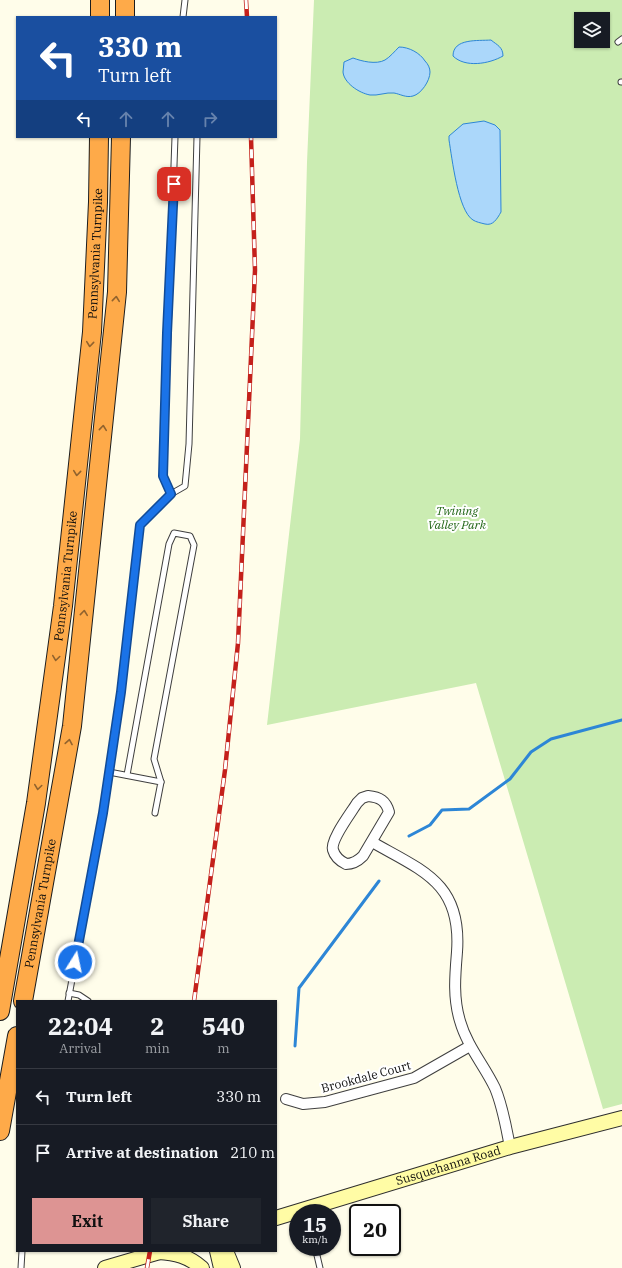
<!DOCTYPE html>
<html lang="en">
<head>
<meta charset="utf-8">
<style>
  body { margin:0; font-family:"IBM Plex Serif",serif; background:#20242c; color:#f1f3f6; height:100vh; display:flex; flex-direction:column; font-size:15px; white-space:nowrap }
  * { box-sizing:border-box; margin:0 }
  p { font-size:13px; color:#9ea1a6 }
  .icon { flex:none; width:22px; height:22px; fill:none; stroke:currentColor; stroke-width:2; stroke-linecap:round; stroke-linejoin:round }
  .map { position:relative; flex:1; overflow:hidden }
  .side { position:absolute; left:16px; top:1000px; width:261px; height:252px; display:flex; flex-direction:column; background:#171b24; border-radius:0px; box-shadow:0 1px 3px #0004 }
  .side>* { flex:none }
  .banner { position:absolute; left:16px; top:16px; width:261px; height:122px; border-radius:0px; box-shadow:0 1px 3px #0004; background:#1a4fa0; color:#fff; overflow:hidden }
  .controls { position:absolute; left:574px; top:12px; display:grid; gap:8px }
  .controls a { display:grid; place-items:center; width:36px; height:36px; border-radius:0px; background:#171b24; box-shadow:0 1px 3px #0004; font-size:20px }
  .speed { position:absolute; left:289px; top:1204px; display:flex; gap:8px; font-size:20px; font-weight:700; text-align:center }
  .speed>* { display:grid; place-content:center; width:52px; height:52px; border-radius:50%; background:#171b24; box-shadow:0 1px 3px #0004; line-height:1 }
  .speed small { font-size:10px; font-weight:400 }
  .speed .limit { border:2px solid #111; border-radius:6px; background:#fff; color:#111 }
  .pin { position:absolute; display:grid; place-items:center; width:34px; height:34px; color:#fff; margin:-17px; border-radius:8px; box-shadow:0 2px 6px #0006 }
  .me { position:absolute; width:44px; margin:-22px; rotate:10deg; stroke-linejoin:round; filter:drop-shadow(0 0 3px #0008) }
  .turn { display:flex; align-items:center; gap:14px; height:84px; padding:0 16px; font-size:18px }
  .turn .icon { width:52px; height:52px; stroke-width:2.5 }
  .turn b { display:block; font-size:28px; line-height:34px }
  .lanes { display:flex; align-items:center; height:38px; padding:0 16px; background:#0003; justify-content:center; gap:20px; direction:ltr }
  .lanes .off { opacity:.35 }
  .eta { display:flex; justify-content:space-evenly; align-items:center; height:68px; text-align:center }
  .eta b { font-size:24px; font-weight:700; line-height:28px }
  .action { display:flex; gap:8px; margin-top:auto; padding:8px 16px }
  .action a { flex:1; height:46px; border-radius:0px; background:#dd9493; color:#111; font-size:16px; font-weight:700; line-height:46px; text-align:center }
  .action a+a { background:#20242c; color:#f1f3f6 }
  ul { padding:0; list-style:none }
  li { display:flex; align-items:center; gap:12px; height:56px; padding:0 16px; border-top:1px solid #363941 }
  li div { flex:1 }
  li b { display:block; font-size:15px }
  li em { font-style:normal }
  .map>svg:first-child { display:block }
  .green { fill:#cbecb2; fill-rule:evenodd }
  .water { fill:#abd7fa; stroke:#2d86d6 }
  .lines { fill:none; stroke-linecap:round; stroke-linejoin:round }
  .stream { stroke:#2d86d6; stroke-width:3 }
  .lane-casing { stroke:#3f3f3f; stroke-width:7 }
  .street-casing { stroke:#3f3f3f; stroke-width:12 }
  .secondary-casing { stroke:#2e2e2e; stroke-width:16 }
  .highway-casing { stroke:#1d1d1d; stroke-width:20 }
  .lane { stroke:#fff; stroke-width:5 }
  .street { stroke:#fff; stroke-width:10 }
  .secondary { stroke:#fffca5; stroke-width:14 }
  .highway { stroke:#feaa49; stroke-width:18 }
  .rail-casing { stroke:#c4201b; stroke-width:4.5 }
  .rail { stroke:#fff; stroke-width:3; stroke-dasharray:9; stroke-linecap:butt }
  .oneway { stroke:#91632e }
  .route-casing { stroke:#114b97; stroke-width:10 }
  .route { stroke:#1a73e8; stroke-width:7 }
  .labels { text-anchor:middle; stroke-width:4; stroke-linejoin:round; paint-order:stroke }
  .street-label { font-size:12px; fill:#0c0c0c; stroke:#fff }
  .park-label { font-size:12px; font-style:italic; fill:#236718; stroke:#fff }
</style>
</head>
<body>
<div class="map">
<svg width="622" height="1268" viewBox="0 0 622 1268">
  <rect width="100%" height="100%" fill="#fffdea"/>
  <!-- green -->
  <path class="green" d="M314,0H622V1104L603,1109L476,683L267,725L300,439L307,162ZM581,19H603V41H581Z"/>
  <!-- water -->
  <g class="water">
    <path d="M491,40C497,45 503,47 503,56C489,64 465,68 453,56C453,38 478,41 491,40Z"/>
    <path d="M399,47C409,47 420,53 425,61C428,64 430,68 430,72C430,81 421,94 413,96C406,98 400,94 394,93C386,92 378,96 370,95C359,93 344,83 343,72C343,69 344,65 344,62L353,58C361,61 376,65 385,60C390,57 395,51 399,47Z"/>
    <path d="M484,121L495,125L500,130L501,212C497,219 493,226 485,224C481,223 476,222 473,220C458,211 452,158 449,140V136L463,124Z"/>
  </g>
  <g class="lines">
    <!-- stream -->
    <g class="stream">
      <polyline points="409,836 430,825 442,810 469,809 510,779 531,752 551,739 622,720"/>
      <polyline points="295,1046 299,988 379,881"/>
    </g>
    <defs>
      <g id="lane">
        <polyline points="183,17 185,0"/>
        <polyline points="618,42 622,39"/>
        <polyline points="621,82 622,82"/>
        <path d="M171,494L163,476C166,363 172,250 175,137"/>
        <polyline points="109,772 121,692 140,525 171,494 185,486 189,444 197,137"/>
        <polyline points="127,775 169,544 174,533 190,536 194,545 154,759 161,782"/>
        <polyline points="69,993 79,995 88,1001"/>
        <polyline points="68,1001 103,813 109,772 161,782 155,813"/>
        <polyline points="315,1247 320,1268"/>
        <polyline points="21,1268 22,1251"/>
      </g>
      <g id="street">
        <path d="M368,796C380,797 386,801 389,812L363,856C358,861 353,864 346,864C340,861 335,857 333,850C330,840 351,813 357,803L362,798Z"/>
        <path d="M372,842C423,871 462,883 457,952C455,976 453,998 460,1021C467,1046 484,1065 495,1088C503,1107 506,1127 510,1147"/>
        <polyline points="286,1099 303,1104 325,1102 414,1078 470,1046"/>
      </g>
      <g id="secondary">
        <path id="s1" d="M276,1218L510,1147L622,1118"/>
        <polyline points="217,1251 221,1268"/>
        <polyline points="226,1251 233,1268"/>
        <path d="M158,1252C176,1253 188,1256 202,1268"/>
        <polyline points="105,1268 163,1251"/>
      </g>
      <g id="highway">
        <polyline points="100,17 100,0"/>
        <polyline points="125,17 125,0"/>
        <path id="s2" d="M23,1001L72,726L117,292L121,137"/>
        <path id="s3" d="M0,1011L36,803L63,606L92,332L98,202L99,137"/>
        <polyline points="0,1131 17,1036"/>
      </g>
    </defs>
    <!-- lane casing -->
    <use href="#lane" class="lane-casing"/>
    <!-- street casing -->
    <use href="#street" class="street-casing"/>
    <!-- secondary casing -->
    <use href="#secondary" class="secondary-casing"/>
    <!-- highway casing -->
    <use href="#highway" class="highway-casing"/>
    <!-- lane -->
    <use href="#lane" class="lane"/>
    <!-- street -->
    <use href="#street" class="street"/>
    <!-- secondary -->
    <use href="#secondary" class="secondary"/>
    <!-- highway -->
    <use href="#highway" class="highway"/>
    <defs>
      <g id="rail">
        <polyline points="246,0 247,17"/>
        <polyline points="194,1001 225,770 238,643 255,270 251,137"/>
        <polyline points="147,1268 150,1251"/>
      </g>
    </defs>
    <!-- rail casing -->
    <use href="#rail" class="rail-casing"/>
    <!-- rail -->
    <use href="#rail" class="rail"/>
  </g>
  <!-- one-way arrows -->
  <defs><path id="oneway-chevron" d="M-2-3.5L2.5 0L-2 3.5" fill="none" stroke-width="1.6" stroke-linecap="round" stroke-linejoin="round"/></defs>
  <g class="oneway">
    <use href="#oneway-chevron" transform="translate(116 299) rotate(-84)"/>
    <use href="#oneway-chevron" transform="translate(90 344) rotate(96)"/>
    <use href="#oneway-chevron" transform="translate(103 428) rotate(-84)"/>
    <use href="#oneway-chevron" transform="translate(77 473) rotate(96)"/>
    <use href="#oneway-chevron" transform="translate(84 613) rotate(-84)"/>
    <use href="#oneway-chevron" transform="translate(56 658) rotate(98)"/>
    <use href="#oneway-chevron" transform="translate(69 742) rotate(-80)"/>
    <use href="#oneway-chevron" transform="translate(38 787) rotate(98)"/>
  </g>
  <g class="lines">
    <defs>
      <polyline id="route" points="75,962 103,813 121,692 140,525 171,494 163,476 167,333 174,184"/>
    </defs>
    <!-- route casing -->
    <use href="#route" class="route-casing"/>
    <!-- route -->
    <use href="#route" class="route"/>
  </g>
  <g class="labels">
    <!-- street labels -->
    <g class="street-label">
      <text dy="4" stroke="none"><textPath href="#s3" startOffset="764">Pennsylvania Turnpike</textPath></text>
      <text dy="4" stroke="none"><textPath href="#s3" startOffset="440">Pennsylvania Turnpike</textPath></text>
      <text dy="4" stroke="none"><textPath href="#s2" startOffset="99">Pennsylvania Turnpike</textPath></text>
      <text transform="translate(366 1077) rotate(-15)" y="4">Brookdale Court</text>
      <text dy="4" stroke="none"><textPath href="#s1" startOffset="180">Susquehanna Road</textPath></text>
    </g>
    <!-- park labels -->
    <g class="park-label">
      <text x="457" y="515">Twining<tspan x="457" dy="14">Valley Park</tspan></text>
    </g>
  </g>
</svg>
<div class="controls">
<a><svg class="icon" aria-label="layers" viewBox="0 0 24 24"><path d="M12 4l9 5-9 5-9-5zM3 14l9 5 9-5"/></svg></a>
</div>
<div class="speed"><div>15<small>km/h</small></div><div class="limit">20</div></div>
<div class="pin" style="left:174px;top:184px;background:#d93025"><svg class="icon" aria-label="arrive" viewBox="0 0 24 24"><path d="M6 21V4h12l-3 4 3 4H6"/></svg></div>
<svg class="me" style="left:75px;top:962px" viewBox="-20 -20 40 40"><circle r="17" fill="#1a73e8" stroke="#fff" stroke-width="3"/><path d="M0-11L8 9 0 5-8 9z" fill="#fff"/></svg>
<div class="banner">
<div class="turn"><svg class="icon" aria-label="left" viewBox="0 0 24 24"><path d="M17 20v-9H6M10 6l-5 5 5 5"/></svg><div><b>330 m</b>Turn left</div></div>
<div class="lanes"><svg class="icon" aria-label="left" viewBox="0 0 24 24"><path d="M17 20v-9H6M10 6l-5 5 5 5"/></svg><svg class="icon off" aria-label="ahead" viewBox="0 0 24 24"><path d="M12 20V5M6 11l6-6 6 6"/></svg><svg class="icon off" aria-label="ahead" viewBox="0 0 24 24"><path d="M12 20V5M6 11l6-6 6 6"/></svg><svg class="icon off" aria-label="right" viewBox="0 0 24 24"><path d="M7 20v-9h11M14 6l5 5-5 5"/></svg></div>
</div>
<section class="side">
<div class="eta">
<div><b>22:04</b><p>Arrival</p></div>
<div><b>2</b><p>min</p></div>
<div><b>540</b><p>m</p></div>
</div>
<ul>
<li><svg class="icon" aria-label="left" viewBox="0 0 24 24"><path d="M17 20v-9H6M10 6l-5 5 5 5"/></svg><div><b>Turn left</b></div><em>330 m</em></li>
<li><svg class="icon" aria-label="arrive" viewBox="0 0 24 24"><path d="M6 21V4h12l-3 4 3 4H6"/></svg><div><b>Arrive at destination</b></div><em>210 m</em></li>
</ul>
<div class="action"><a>Exit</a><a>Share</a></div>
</section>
</div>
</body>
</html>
